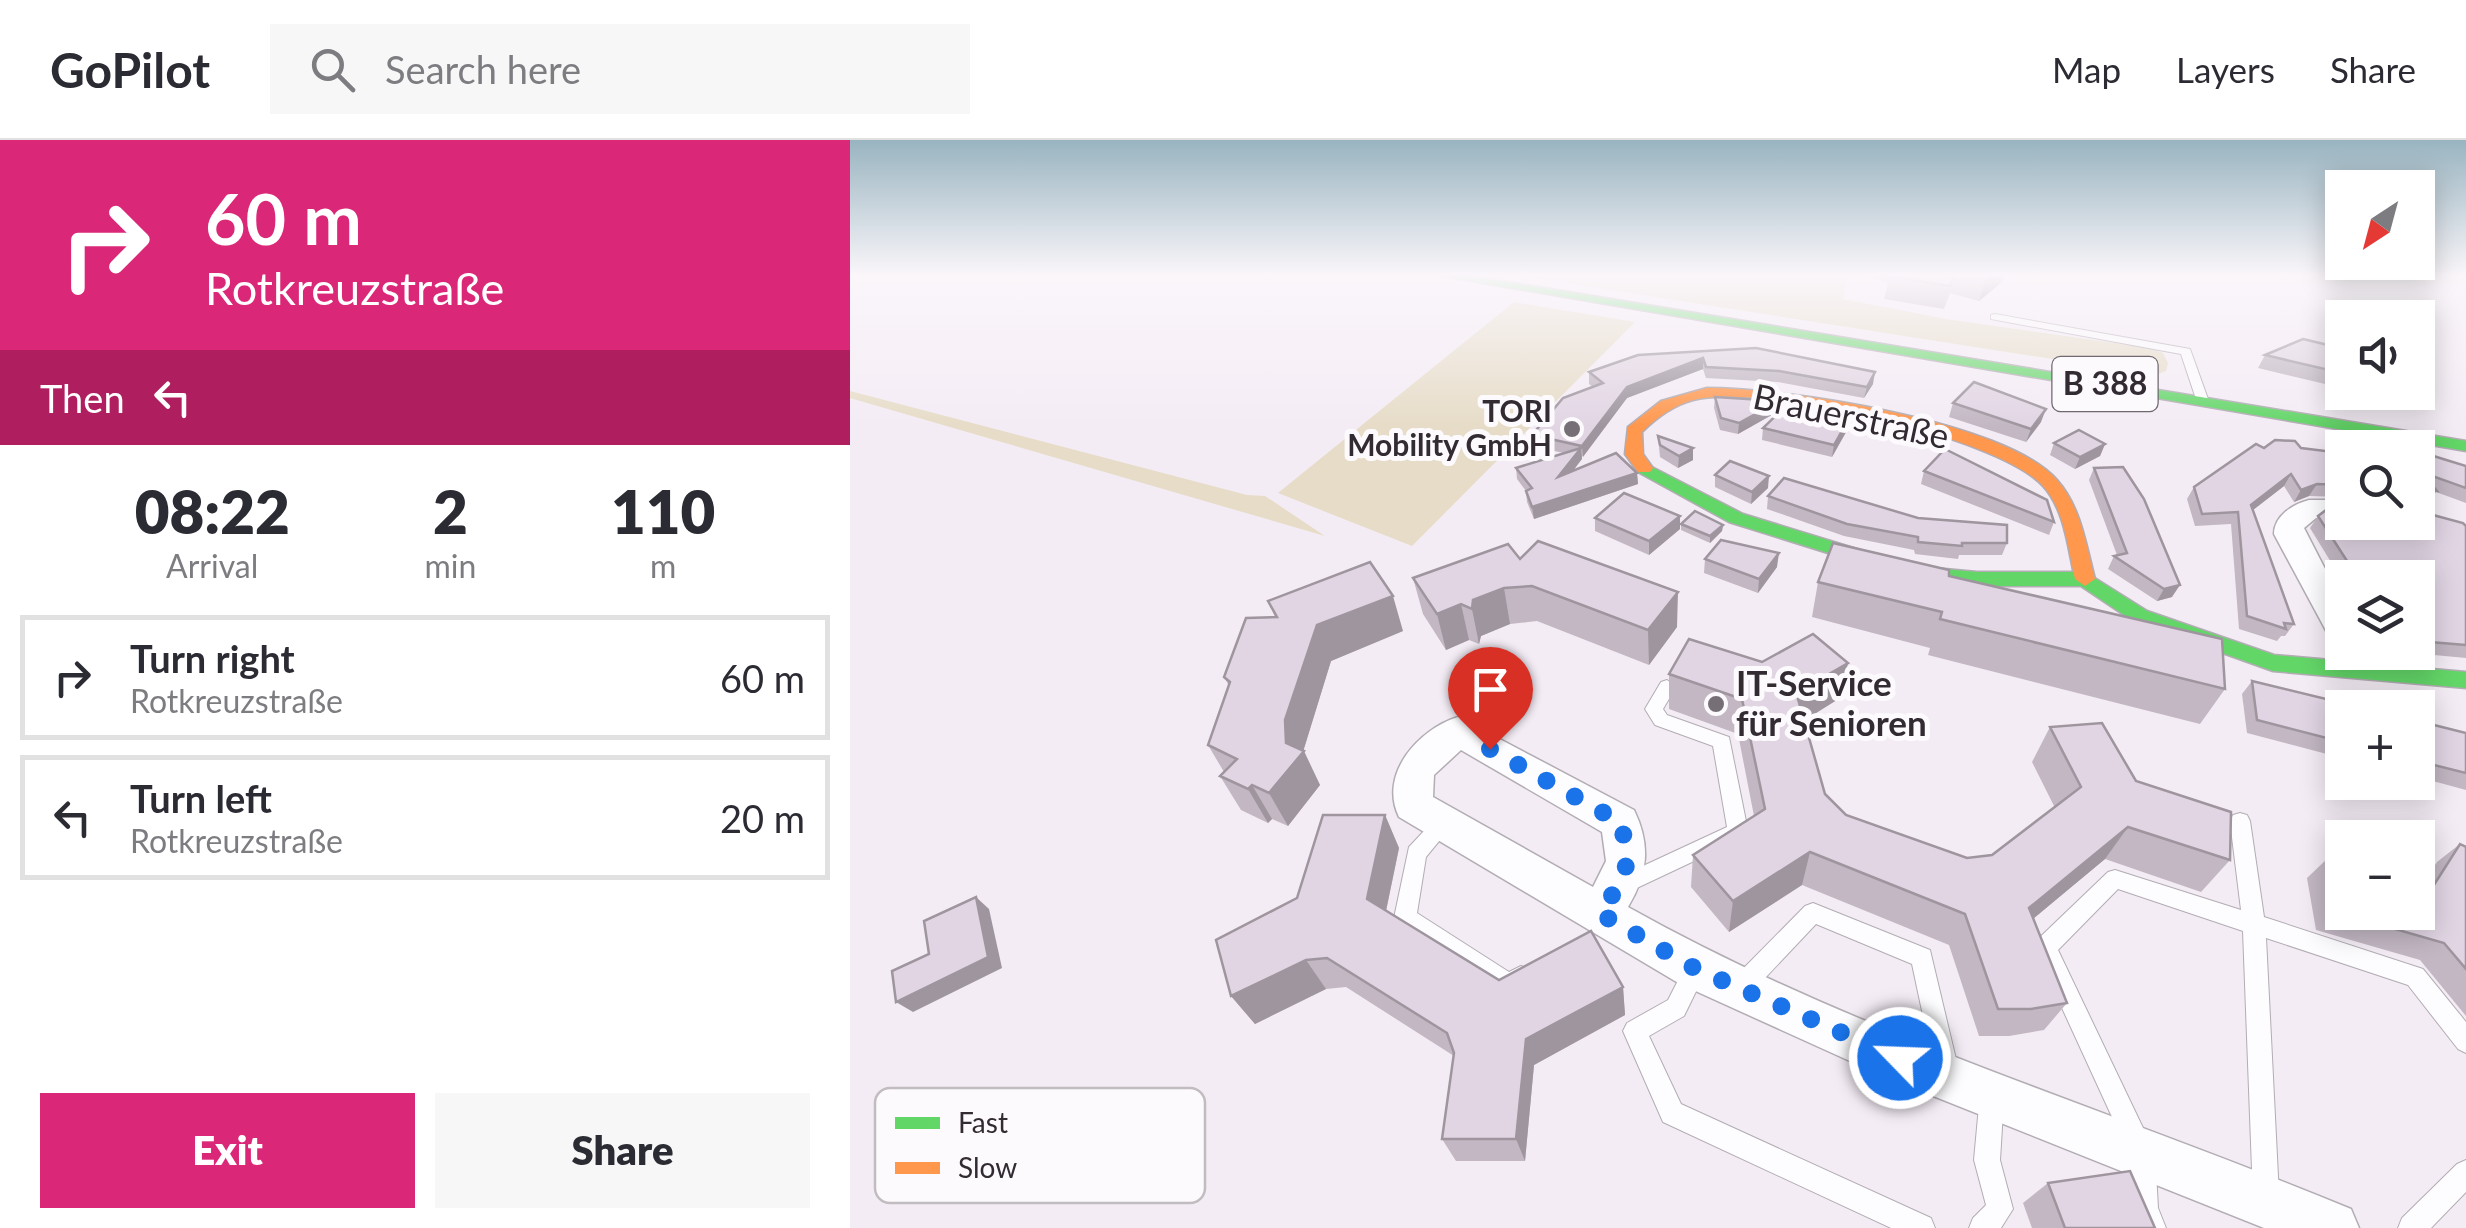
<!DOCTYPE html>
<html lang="en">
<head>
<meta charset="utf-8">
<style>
  body { margin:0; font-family:Lato,sans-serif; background:#f7f7f7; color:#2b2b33; height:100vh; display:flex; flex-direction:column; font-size:38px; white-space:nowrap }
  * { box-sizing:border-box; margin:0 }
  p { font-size:32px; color:#7c7c81 }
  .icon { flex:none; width:55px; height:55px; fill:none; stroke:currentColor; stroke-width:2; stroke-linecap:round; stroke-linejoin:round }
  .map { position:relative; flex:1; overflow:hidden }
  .details { display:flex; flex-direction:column; background:#fff; width:850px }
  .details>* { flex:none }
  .guide { background:#db2777; color:#fff; overflow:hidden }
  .needle { width:65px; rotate:216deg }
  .fabs { position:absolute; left:1475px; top:30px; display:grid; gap:20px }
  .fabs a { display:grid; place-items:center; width:110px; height:110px; border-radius:0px; background:#fff; box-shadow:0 5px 25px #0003; font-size:50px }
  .pin { position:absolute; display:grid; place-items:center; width:85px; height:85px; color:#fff; margin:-102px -42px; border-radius:50% 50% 50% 0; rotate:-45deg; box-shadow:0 0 10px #0007 }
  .pin .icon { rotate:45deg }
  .me { position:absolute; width:110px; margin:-55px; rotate:294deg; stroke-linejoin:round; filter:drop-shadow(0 0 8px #0008) }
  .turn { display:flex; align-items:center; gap:35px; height:210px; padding:0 40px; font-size:45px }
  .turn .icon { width:130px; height:130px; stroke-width:2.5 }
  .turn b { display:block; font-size:70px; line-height:85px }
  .then { display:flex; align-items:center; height:95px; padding:0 40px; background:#0003; gap:20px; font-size:38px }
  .eta { display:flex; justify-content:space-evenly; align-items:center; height:170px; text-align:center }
  .eta b { font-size:60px; font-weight:800; line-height:70px }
  .action { display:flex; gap:20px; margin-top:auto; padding:20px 40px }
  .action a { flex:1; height:115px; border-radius:0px; background:#db2777; color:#fff; font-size:40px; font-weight:800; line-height:115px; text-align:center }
  .action a+a { background:#f7f7f7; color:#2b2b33 }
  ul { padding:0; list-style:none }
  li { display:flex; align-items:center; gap:30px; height:125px; margin:0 20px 15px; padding:0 20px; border:5px solid #e1e1e2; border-radius:0px }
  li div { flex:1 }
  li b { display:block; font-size:38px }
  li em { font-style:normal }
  header { display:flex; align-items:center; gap:60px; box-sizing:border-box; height:140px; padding:0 50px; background:#fff; border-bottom:2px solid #e1e1e2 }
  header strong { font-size:48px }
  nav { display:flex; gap:55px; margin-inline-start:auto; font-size:35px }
  .search { width:700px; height:90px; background:#f7f7f7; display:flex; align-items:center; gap:25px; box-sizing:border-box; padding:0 35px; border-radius:0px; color:#7c7c81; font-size:38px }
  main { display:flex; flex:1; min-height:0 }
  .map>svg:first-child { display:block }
  .green { fill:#e6dcc7 }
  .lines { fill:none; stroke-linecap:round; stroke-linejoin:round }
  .lane-casing { stroke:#b2acb3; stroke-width:2 }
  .street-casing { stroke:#b2acb3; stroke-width:3 }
  .fast-casing { stroke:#b2acb3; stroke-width:3 }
  .slow-casing { stroke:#b2acb3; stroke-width:3 }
  .lane { fill:#fdfcfe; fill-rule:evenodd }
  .street { fill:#fdfcfe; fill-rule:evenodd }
  .fast { fill:#63d668; fill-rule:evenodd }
  .slow { fill:#ff974d; fill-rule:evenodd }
  .wall { fill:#c2b7c3 }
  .shaded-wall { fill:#9e959f }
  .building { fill:#e1d5e3; stroke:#9e959f; stroke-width:2.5 }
  .route { stroke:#1a73e8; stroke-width:18; stroke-dasharray:0 32.4 }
  .poi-dot { fill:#766f76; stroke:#fdfafd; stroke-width:4 }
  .labels { text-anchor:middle; stroke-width:10; stroke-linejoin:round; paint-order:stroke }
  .far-poi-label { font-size:30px; font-weight:bold; fill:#322b32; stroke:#fdfafd; text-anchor:end }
  .shield { fill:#fdfafd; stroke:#6f696f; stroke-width:2.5 }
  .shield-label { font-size:32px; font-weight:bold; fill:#322b32 }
  .street-label { font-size:35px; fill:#322b32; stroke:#fdfafd }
  .poi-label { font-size:35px; font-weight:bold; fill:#322b32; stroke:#fdfafd; text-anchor:start }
  .key { fill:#fdfafd; stroke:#c0bcc0; stroke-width:2.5 }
  .key-label { font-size:28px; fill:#322b32 }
</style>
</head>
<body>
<header>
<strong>GoPilot</strong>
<div class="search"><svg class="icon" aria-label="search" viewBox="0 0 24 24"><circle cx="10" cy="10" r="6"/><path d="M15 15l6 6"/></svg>Search here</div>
<nav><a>Map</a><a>Layers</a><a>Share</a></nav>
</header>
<main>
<section class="details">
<div class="guide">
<div class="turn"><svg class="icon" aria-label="right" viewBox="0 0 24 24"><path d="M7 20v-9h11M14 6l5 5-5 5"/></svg><div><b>60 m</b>Rotkreuzstraße</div></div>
<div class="then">Then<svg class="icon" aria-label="left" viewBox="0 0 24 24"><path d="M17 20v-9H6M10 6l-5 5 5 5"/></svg></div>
</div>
<div class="eta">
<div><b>08:22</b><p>Arrival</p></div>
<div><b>2</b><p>min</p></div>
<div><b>110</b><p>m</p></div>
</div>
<ul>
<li><svg class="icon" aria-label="right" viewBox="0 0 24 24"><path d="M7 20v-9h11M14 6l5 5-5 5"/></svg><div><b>Turn right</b><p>Rotkreuzstraße</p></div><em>60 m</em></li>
<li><svg class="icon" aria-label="left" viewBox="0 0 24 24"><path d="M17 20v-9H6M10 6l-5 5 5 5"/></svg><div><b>Turn left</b><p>Rotkreuzstraße</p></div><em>20 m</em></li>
</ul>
<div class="action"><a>Exit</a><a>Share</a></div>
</section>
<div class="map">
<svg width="1616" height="1088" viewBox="0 0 1616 1088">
  <rect width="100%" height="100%" fill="#f4ecf5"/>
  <!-- green -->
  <g class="green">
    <polygon points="664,135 993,135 997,136 993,159 1096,179 1299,208 1313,213 1318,223 1316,231 1308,234 1260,228"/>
    <polygon points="664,162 785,182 562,406 428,353"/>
    <polygon points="0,251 397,355 415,356 475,396 0,258"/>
  </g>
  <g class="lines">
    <defs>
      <g id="lane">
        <polygon points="1145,174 1340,209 1358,259 1352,263 1346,259 1331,214 1141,179 1141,175"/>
        <polygon points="817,540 826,547 813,569 817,575 879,597 898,691 895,697 772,755 765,753 761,746 765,739 877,687 863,606 805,585 795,569 811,542"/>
        <polygon points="1390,673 1397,675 1400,681 1414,777 1573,829 1616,882 1616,913 1608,909 1558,845 1416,798 1429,1056 1425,1065 1416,1069 1407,1065 1403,1056 1393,791 1268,749 1208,810 1305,1013 1308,1068 1316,1088 1288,1088 1282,1068 1279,1014 1184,807 1187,800 1258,732 1265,730 1391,770 1380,681 1383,675"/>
        <polygon points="594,675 601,677 604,683 576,717 567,773 659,832 671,826 679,829 682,837 679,845 658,855 547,785 544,778 559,707 587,677"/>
        <polygon points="963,763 1080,810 1109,932 1106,941 1097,944 1088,941 1085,932 1062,824 966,784 899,855 891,858 883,855 880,847 883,839 955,766"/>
        <polygon points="846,818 854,821 857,829 834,876 799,896 831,964 1081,1078 1085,1088 1041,1088 813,982 773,891 777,883 818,860 838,821"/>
        <polygon points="1142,943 1151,946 1154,955 1150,1020 1163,1069 1151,1088 1119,1088 1123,1078 1136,1065 1124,1020 1130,955 1133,946"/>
        <polygon points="1616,1020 1616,1052 1581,1088 1548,1088 1552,1078 1607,1024"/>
      </g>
      <g id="street">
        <path d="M1459,360H1492V378H1466L1454,388L1492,462V502L1480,498L1424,394C1424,376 1443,364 1459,360Z"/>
        <path d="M608,577L784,670C801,705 798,734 778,767C1006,895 1260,969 1501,1069L1509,1088H1414L1033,936L830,844L549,677C528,634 569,589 608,577ZM611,610L752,692L756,721L743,747L583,657L584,635Z"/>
      </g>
      <g id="fast">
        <polygon points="586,135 616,135 1616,301 1616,311"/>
        <polygon points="794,323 893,374 1062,426 1127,432 1235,432 1297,471 1424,515 1616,532 1616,548 1423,531 1283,481 1231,446 1127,446 1061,439 879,382 788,332 788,324"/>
      </g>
      <path id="slow" d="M857,248C934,248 1156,281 1207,340C1231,367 1236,405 1245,439L1235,446L1225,439C1218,409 1215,370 1193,346C1148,296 909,243 843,260C824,265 806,278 792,292L793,314L803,328L800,332H788L775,314L778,287L811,261Z"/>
    </defs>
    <!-- lane casing -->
    <use href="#lane" class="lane-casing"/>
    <!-- street casing -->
    <use href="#street" class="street-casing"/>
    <!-- fast casing -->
    <use href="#fast" class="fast-casing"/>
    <!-- slow casing -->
    <use href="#slow" class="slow-casing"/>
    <!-- lane -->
    <use href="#lane" class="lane"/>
    <!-- street -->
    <use href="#street" class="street"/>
    <!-- fast -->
    <use href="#fast" class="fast"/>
    <!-- slow -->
    <use href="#slow" class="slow"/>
  </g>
  <!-- wall -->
  <g class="wall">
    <polygon points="1011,135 1154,135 1152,142 1129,161 1100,153 1094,169 1034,159 1038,143"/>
    <polygon points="906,208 1023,244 1014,258 928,242 856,238 853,229 777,258 732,317 723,331 787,333 788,344 684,379 677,362 676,351 667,339 666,328 714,313 684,307 682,295 743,247 739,244 739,232"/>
    <polygon points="1415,215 1492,216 1492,248 1408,228"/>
    <polygon points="865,257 929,261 927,272 888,294 870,290 864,268"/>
    <polygon points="1103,263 1191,282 1176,302 1099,277"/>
    <polygon points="1002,273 1000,285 982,317 912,300 913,288"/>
    <polygon points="808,296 843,320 828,328 810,317"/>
    <polygon points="1204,303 1255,304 1250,316 1225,329 1200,315"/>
    <polygon points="1414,308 1451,308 1492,313 1492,357 1459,356 1444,362 1434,346 1403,370 1444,484 1435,496 1431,496 1427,501 1389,489 1381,384 1345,386 1337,359 1344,347"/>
    <polygon points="1577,314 1616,326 1616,363 1586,352 1577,363 1574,363 1572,372 1616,386 1616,518 1552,512 1568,512 1568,438 1492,438 1492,440 1460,388 1468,376 1492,382 1568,328"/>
    <polygon points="1244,328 1322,457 1307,461 1258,429 1264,416 1267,415 1239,340"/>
    <polygon points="1074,331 1204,382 1199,395 1071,344"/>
    <polygon points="865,335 918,348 901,364 865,347"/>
    <polygon points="918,356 1157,403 1152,415 1109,415 1108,419 1065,414 1064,410 994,396 917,369"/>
    <polygon points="745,378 830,389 799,415 745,391"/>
    <polygon points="831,384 873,385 872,391 860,403 831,390"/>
    <polygon points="670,419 827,487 799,525 687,481 660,484 631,496 629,504 619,500 596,510 573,474 563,438"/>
    <polygon points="855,419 927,427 908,453 854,433"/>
    <polygon points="1099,436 1375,549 1350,584 1078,515 1080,508 962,477 968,442"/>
    <polygon points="418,461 553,491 481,521 453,611 470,645 438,686 422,679 418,683 391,670 370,636 374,632 358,605 379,546 374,537 425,477"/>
    <polygon points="912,522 998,523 990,558 954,580 975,654 996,675 1117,718 1142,715 1205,668 1182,622 1200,587 1286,641 1380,720 1351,752 1255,719 1184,778 1217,863 1194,890 1159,896 1129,896 1099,805 952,745 879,792 841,747 843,715 904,676 888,594 819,569 819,534"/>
    <polygon points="1402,541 1492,568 1492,618 1397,593 1392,554"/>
    <polygon points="1568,581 1616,593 1616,650 1568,637"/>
    <polygon points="535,675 549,708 536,771 649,840 773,847 775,875 684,925 675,1021 606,1021 592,999 604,916 496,847 476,849 405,884 381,856 447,758"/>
    <polygon points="1610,704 1616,707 1616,876 1570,820 1466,790 1457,738 1477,719 1572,745 1587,722"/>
    <polygon points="1198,1043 1305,1088 1182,1088 1173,1063"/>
  </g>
  <!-- shaded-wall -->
  <g class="shaded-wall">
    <polygon points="1140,135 1154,135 1152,142 1129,161 1136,138"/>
    <polygon points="853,218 853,229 777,258 733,317 732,306 777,247"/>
    <polygon points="1025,232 1023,244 1014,258 1017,247"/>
    <polygon points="929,261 927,272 888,294 889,283"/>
    <polygon points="1196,269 1191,282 1176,302 1181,289"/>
    <polygon points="1002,273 1000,285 982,317 984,305"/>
    <polygon points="1255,304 1250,316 1225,329 1230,317"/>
    <polygon points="731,308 732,319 710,348 708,337"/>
    <polygon points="843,308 843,320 828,328 829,316"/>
    <polygon points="787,333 788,344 684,379 682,367"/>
    <polygon points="1441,334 1434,346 1394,377 1401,365"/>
    <polygon points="919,336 918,348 901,364 902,352"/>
    <polygon points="1467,344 1459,356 1444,362 1451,350"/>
    <polygon points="830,376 830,389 799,415 799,401"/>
    <polygon points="873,385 872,391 860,403 860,396"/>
    <polygon points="929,413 927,427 908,453 909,439"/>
    <polygon points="1330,445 1322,457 1307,461 1314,449"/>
    <polygon points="654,448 660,484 631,496 629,504 622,469 623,460"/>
    <polygon points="828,452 827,487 799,525 798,490"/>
    <polygon points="543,456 553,491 481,521 453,612 454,611 470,645 438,686 419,653 436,603 435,580 467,485"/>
    <polygon points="611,464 619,500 596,510 587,474"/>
    <polygon points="998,523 990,558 955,580 942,594 948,559 962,544"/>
    <polygon points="402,645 422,679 418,683 398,649"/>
    <polygon points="535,675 549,708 532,790 517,759"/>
    <polygon points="1278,687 1255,719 1160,798 1179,768"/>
    <polygon points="960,712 952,745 879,792 883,761"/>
    <polygon points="126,757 139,769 152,828 63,872 46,862"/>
    <polygon points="456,820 476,849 405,884 381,856"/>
    <polygon points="773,847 775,875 684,925 675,1021 666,999 676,899"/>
  </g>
  <!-- building -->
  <g class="building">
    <polygon points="1039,135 1104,135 1100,146 1039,136"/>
    <polygon points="1453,199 1482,206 1492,216 1492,233 1415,215"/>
    <polygon points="906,208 1025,232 1017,247 929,231 856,227 853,218 777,247 732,306 682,295 713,258 753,243 739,232 788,215"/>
    <polygon points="1124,242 1196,269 1181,289 1103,263"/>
    <polygon points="865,257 929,261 889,283 871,278"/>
    <polygon points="940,262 1002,273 984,305 913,288"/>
    <polygon points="1229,290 1255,304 1230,317 1204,303"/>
    <polygon points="808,296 843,308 829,316 810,305"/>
    <polygon points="1425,300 1445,301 1451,308 1492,313 1492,345 1467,344 1451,350 1441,334 1401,365 1444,484 1434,483 1436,489 1397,476 1388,372 1352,374 1344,347 1406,304 1414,308"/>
    <polygon points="731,308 708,337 766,313 787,333 682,367 676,351 682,348 666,328"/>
    <polygon points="1095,309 1197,360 1204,382 1074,331"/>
    <polygon points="1577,314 1616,326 1616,348 1571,332"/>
    <polygon points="880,321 919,336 902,352 865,335"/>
    <polygon points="1273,327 1294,359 1330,445 1314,449 1264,416 1277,413 1244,328"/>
    <polygon points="1568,328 1587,351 1575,350 1572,372 1613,383 1616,386 1616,505 1568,501 1568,438 1508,438 1468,376 1476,370 1492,369 1492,382 1568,382"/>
    <polygon points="934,338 1068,378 1157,385 1157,403 1112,403 1112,406 1068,402 1068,397 997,384 918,356"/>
    <polygon points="774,353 830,376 799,401 745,378"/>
    <polygon points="845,371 873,385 860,396 831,384"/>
    <polygon points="871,400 929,413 909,439 855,419"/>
    <polygon points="688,401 828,452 798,490 682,446 654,448 623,460 622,469 611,464 587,474 563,438 658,404 670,419"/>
    <polygon points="983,403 1099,430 1099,436 1372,499 1375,549 1090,479 1092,472 968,442"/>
    <polygon points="520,422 543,456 467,485 435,580 436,603 454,611 419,653 402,645 398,649 370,636 387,619 358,605 380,542 374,537 396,478 427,477 418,461"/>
    <polygon points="963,494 998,523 962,544 948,559 975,654 996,675 1117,718 1142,715 1231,647 1200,587 1252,583 1286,641 1381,672 1380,720 1278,687 1179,768 1217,863 1181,869 1148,869 1115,774 960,712 883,761 843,715 915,669 892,559 819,534 839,499 912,522"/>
    <polygon points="1402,541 1513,568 1492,568 1492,602 1407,580"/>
    <polygon points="1568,581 1616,593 1616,633 1568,621"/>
    <polygon points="473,675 535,675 517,759 649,840 741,791 773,847 676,899 666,999 592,999 604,913 597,893 477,818 456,820 381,856 366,800 447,758"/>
    <polygon points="1610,704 1616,707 1616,829 1594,803 1486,772 1477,719 1492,724 1492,772 1568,772 1568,744 1582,748"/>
    <polygon points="126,757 138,817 46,862 42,831 79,814 74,781"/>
    <polygon points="1280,1031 1305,1088 1215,1088 1198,1043"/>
  </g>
  <!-- sky -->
  <linearGradient id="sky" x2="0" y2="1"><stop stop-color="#99b4c0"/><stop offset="0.47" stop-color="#faf6fa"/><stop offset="1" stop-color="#faf6fa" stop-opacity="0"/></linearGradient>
  <rect width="1616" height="287" fill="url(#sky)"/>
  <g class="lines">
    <!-- route -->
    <path class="route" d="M640,609L770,682C783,727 777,736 749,773L846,829L1050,918"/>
  </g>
  <!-- markers -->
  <g class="poi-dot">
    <circle cx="722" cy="289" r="10"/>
    <circle cx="866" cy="564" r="10"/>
  </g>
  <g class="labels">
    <!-- far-poi labels -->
    <g class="far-poi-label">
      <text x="702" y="282">TORI<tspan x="702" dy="34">Mobility GmbH</tspan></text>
    </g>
    <!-- shield labels -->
    <rect class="shield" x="1202.5" y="217" width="105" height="54" rx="8"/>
    <g class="shield-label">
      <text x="1255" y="255">B 388</text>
    </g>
    <!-- street labels -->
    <g class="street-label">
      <text transform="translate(1001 277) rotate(12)" y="12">Brauerstraße</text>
    </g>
    <!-- poi labels -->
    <g class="poi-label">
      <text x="886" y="556">IT-Service<tspan x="886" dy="40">für Senioren</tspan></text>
    </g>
  </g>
  <!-- legend -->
  <rect x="25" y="948" width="330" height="115" rx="15" class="key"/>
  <rect x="45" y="977" width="45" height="12" fill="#63d668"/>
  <rect x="45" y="1022" width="45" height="12" fill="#ff974d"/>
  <g class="key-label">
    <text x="108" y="993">Fast</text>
    <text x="108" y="1038">Slow</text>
  </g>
</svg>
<div class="fabs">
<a><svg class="needle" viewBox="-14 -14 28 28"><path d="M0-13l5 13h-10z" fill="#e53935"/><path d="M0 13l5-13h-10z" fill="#7c7c81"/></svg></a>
<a><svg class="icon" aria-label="sound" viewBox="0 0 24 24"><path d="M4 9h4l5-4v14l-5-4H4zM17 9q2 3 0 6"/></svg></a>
<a><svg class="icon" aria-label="search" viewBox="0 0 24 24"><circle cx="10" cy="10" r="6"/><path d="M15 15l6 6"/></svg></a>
<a><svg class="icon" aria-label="layers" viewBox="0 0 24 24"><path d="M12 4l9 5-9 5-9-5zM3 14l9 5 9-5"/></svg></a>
<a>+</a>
<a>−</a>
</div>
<div class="pin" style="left:640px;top:609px;background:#d93025"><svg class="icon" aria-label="arrive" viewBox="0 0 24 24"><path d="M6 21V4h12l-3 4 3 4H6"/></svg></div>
<svg class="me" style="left:1050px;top:918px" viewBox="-20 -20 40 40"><circle r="17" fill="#1a73e8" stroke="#fff" stroke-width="3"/><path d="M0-11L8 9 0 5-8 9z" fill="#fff"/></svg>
</div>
</main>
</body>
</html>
